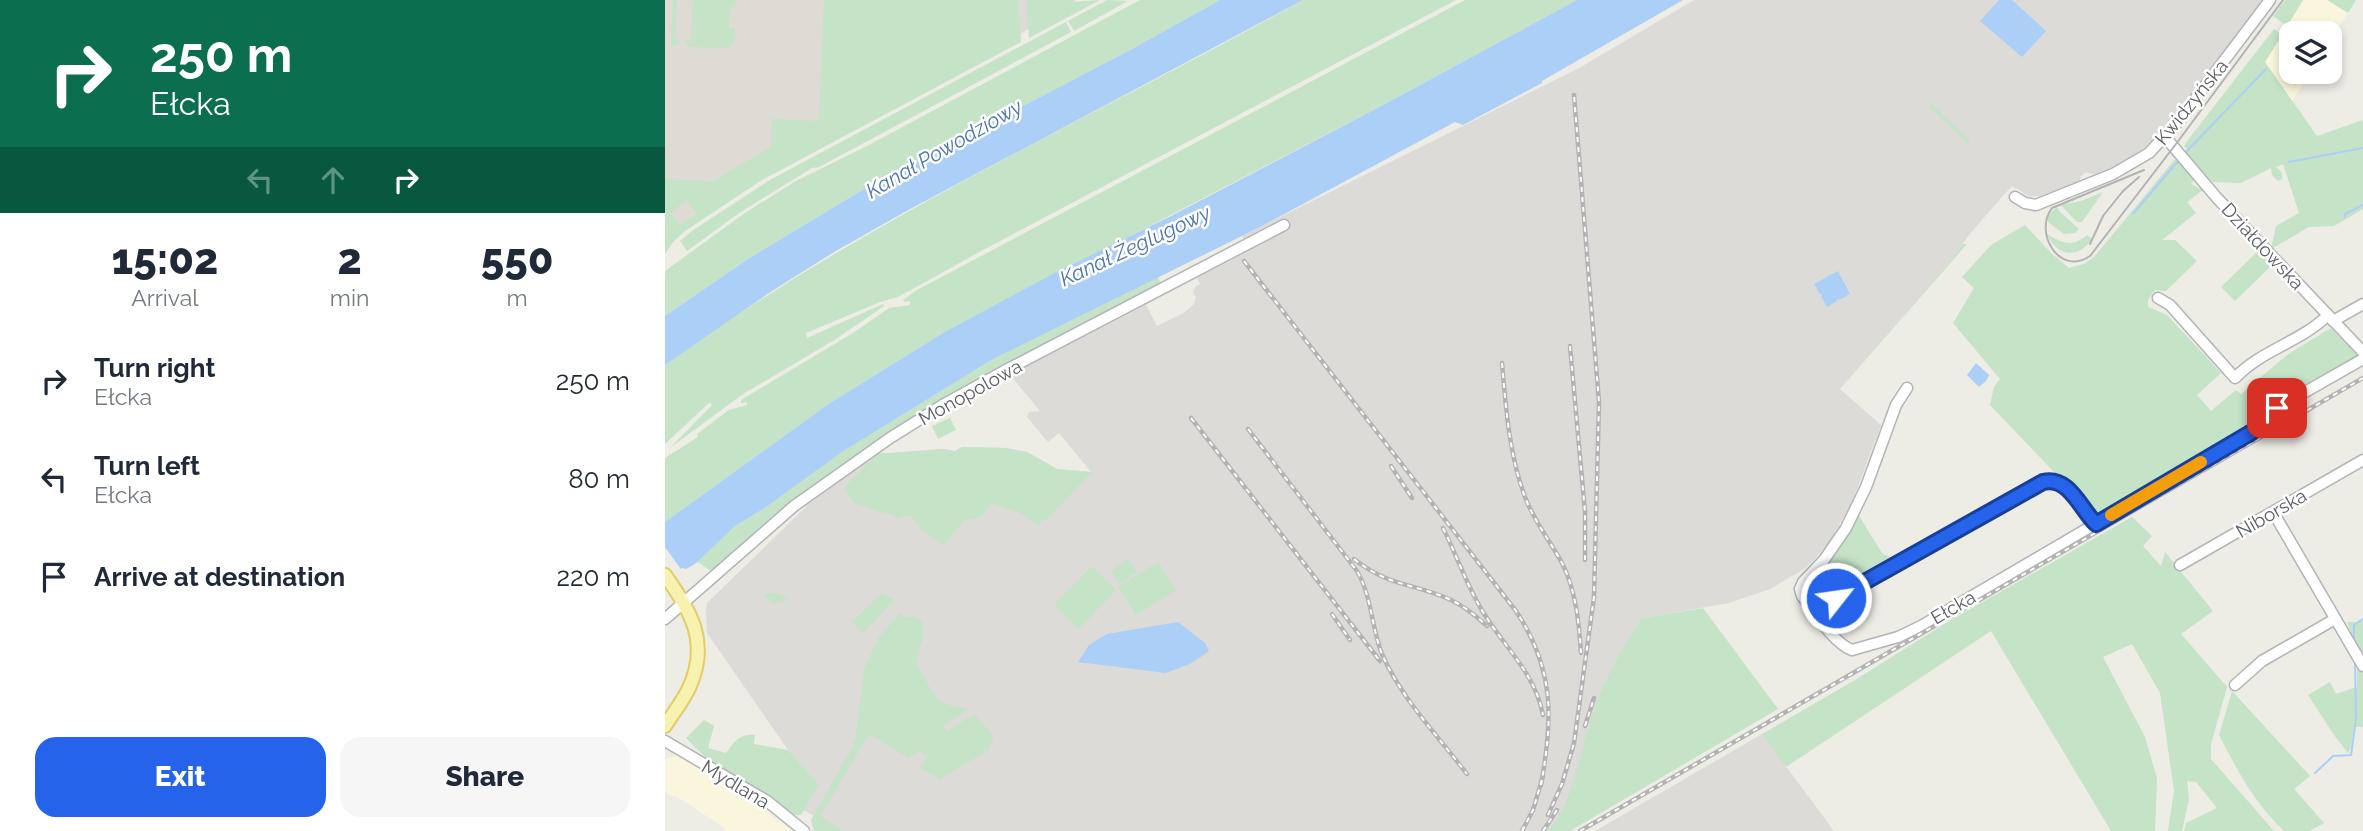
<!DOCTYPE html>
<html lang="en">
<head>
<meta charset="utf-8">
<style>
  body { margin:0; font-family:Raleway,sans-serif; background:#f6f6f7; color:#1f2937; height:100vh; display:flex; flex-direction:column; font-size:26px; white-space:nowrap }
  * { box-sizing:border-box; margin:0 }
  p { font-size:23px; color:#747a83 }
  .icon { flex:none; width:38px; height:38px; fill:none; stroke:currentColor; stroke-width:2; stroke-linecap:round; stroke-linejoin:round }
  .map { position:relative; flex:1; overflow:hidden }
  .side { display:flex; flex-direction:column; background:#fff; width:665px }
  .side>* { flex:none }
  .banner { background:#0b6e4f; color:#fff; overflow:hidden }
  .controls { position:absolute; left:1614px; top:21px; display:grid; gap:14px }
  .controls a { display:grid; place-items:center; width:63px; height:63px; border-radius:14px; background:#fff; box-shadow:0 4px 10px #0003; font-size:35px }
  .pin { position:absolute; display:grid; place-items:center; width:60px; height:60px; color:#fff; margin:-30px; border-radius:14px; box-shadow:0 4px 10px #0006 }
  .me { position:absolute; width:77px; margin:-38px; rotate:60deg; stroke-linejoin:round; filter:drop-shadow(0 0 5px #0008) }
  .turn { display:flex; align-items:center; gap:24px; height:147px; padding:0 35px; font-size:32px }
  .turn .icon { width:91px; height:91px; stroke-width:2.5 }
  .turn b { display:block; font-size:49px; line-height:60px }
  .lanes { display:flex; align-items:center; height:66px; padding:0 35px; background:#0003; justify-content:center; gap:35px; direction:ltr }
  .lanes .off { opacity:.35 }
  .eta { display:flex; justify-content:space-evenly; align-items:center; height:119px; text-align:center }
  .eta b { font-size:42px; font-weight:800; line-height:49px }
  .button { display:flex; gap:14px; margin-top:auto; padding:14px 35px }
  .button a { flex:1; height:80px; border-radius:21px; background:#2563eb; color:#fff; font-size:28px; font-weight:800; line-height:80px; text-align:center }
  .button a+a { background:#f6f6f7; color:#1f2937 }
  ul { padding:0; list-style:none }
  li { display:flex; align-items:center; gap:21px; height:98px; padding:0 35px }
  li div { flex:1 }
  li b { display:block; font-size:26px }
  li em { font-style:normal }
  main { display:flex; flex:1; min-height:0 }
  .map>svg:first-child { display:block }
  .commercial { fill:#faf6dd }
  .industrial { fill:#dcdbd7 }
  .education { fill:#dddbd3 }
  .green { fill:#c4e3c7; fill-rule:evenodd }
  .water { fill:#accff7 }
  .pier { fill:#edece5 }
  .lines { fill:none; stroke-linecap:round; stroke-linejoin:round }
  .stream { stroke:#accff7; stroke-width:2 }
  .minor-casing { stroke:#b2b4b8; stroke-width:13 }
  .major-casing { stroke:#e4cc68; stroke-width:16 }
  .minor { stroke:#fff; stroke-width:10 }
  .major { stroke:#f7f2b0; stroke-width:12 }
  .tram { stroke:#b3b3b4; stroke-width:2 }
  .rail-casing { stroke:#b3b3b4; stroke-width:4.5 }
  .rail { stroke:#fff; stroke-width:2; stroke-dasharray:5; stroke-linecap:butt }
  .route-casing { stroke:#184099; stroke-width:18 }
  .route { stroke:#2563eb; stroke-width:12 }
  .slow { stroke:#f59e0b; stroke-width:12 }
  .labels { text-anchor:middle; stroke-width:5; stroke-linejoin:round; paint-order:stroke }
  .street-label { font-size:19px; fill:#5d5f64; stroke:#fff }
  .water-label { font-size:21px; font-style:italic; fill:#4e74b0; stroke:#fff }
</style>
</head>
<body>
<main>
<section class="side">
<div class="banner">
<div class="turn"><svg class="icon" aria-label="right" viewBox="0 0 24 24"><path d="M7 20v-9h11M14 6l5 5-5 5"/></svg><div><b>250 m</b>Ełcka</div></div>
<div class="lanes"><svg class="icon off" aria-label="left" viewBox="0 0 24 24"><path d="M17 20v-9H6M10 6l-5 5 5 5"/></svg><svg class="icon off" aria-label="ahead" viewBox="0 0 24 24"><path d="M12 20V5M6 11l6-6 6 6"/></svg><svg class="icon" aria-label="right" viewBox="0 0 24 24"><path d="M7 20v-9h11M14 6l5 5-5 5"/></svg></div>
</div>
<div class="eta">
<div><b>15:02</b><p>Arrival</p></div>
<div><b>2</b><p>min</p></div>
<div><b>550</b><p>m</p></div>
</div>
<ul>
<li><svg class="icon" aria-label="right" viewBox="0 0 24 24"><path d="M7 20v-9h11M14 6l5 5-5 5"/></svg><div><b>Turn right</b><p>Ełcka</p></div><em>250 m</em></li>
<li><svg class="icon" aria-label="left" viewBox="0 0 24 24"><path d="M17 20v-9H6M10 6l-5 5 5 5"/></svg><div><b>Turn left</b><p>Ełcka</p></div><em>80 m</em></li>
<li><svg class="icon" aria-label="arrive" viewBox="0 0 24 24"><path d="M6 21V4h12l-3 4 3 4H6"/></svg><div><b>Arrive at destination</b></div><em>220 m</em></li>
</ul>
<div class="button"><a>Exit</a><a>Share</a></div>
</section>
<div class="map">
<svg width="1698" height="831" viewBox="0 0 1698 831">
  <rect width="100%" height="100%" fill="#edece5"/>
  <!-- commercial -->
  <g class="commercial">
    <polygon points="1638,0 1662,0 1683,13 1664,42 1664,33 1626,33 1626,72 1646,72 1627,101 1600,62"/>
    <polygon points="12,755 49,777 129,831 59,831 60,828 11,796 6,796 0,792 0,759"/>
  </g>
  <!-- industrial -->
  <g class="industrial">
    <polygon points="1029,0 1598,0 1530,91 1500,129 1485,144 1452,165 1430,175 1421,172 1416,176 1415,181 1376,196 1364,196 1347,186 1336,198 1303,236 1289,257 1175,389 1216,425 1186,505 1164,542 1150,559 1136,571 1105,589 1064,603 977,618 895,819 885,831 178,831 138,810 154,784 123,750 42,633 41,612 42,603 145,503 212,454 278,449 290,451 297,447 341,448 362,452 392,469 426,472 394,433 383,442 362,417 364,412 375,411 345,375 481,305 492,326 517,314 529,304 531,297 528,293 531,286 535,284 532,278 584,251 577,236 916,67"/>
    <polygon points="1097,734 1169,831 930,831"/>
  </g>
  <!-- education -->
  <polygon class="education" points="0,0 411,0 355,34 98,169 15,224 0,206"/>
  <!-- green -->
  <g class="green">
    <polygon points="8,0 12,0 10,39 15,40 14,44 9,46 6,45"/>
    <path d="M28,0H71L70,7H65L64,28H70C69,37 70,45 61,48L25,47L22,44L21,40H26Z"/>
    <path d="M159,0H353L356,42L97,180L20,231L8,242L0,254V179L48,181L106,147L107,119L154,121ZM21,200L32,213L15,224L6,213Z"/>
    <polygon points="361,0 408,0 408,2 435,0 364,38"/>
    <polygon points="442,0 463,1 409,31 403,21"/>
    <polygon points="475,0 555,0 467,49 194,192 83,259 0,316 0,271 80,213 131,181 202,146"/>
    <path d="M638,0H791L318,250L233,297L215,302L141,333L142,338L218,304L219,306L171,339L78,394L6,447L47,405L45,402L0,444V365C201,219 423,120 638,0Z"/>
    <polygon points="800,0 912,0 720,104 278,333 165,403 0,522 0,458 33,437 32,434 64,410 82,405 82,402 76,403 76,400 188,333 224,308 245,305 245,301 240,302 238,300 252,290"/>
    <polygon points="1620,0 1638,0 1622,26 1608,16"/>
    <polygon points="1662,0 1691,0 1683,13"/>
    <polygon points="401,22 406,32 154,167 147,168 74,213 22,251 15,241 27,231 103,181"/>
    <path d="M1609,29L1617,35L1600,62L1652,136L1698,120V209L1669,226L1644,227L1606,249L1611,226L1634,213L1618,164L1611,167C1615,170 1618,173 1617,179L1613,181L1607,175L1606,168L1576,183L1548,182L1518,153L1522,149L1519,146L1526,136Z"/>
    <polygon points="1266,103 1304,140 1304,145 1264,107"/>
    <path d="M1511,158L1529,180L1526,184L1538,190L1522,202L1531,213L1497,240H1510L1532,261L1501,291L1490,290L1483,300V307L1502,315L1556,373L1532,395L1546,411L1571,390L1576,394L1622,355L1666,328L1694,357C1608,413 1522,469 1431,516L1325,405L1329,387L1335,379L1288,323L1309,288L1297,277L1326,245L1360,225L1387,254L1404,268L1419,264L1429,257Z"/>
    <polygon points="1438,192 1417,222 1412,222 1396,205 1416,201"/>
    <polygon points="1392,207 1394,211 1414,229 1410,233 1399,234 1383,222 1383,215"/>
    <path d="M1382,234C1396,243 1408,248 1422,235L1427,239C1412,260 1392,256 1382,234Z"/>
    <polygon points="1298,244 1302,244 1175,389 1289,257"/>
    <polygon points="1594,250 1607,265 1570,301 1556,287"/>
    <path d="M493,277L496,285L240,423C171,468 108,517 46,571L31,561L70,526L100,508L177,452L328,359Z"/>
    <polygon points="285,418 291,430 273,439 267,426"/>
    <path d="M297,447L341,448L362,452L392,469L427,472L382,519L376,521L374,527L358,514L326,503L316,516L299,520L279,545L257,530L246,516H239L232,519L228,514C212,513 204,507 189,503L182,494L180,487L212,454L278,449L290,451Z"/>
    <polygon points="1192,513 1217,553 1230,560 1151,606 1141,597 1140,588"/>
    <polygon points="1467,517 1487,536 1478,546 1496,566 1500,552 1548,611 1516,634 1562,687 1546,744 1546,759 1609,831 1519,831 1521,823 1552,808 1531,782 1522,781 1524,799 1517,831 1503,831 1509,791 1495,693 1467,644 1438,657 1480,737 1492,778 1490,831 1446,831 1326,631 1121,767 1097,734 1190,680 1281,623"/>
    <polygon points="463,559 472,572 454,584 446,571"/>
    <polygon points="493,562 511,590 471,615 453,587"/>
    <polygon points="427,566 451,590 413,629 389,605"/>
    <polygon points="101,593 115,594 123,600 108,604 100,596"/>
    <polygon points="217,593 229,600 198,633 185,620 186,618 189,620"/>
    <path d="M1038,608L1113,709L905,831H884C909,800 914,757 926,720C937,683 956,650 977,618Z"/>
    <path d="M236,613L239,617H251L258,623V635L251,663C268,691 269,708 304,708L278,726L281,732L309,714L324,731L329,742L323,746L325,749L275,779L255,768L263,757L255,751L244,758L204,734L155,816L178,831H149L146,820L187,748L191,737L199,669L214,637Z"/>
    <polygon points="1698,618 1698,662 1683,635 1686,632 1682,622 1692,622"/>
    <polygon points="1695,665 1698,671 1698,727 1689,727 1686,747 1683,753 1669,735 1643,695 1665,682 1671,694 1692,687 1692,667"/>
    <path d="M1567,691L1645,776L1629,789L1659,823L1644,831H1619C1590,804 1572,770 1554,735Z"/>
    <path d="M39,720L49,726L43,748L61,753C69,742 75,733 90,735L89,744L123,750L154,784L136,815H129L101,794L47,764L21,738Z"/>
  </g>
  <!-- water -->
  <g class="water">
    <polygon points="555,0 638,0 245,209 169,252 107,291 0,365 0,316 83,259 194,192 467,49"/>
    <polygon points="912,0 1018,0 877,81 877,83 798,125 790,122 597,226 328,359 177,452 100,508 70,526 30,564 21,569 17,568 0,580 0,522 165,403 278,333 388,274 506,216 720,104"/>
    <polygon points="1334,0 1347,0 1381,31 1357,57 1315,21"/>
    <polygon points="1173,271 1185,294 1174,300 1172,299 1172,301 1162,307 1156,296 1158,294 1155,294 1149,284 1160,278 1161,280 1161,277"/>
    <polygon points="1311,363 1324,375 1321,381 1314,387 1302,375"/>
    <polygon points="513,622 540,643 544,651 527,663 501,673 413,662 424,645 442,634"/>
  </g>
  <!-- pier -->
  <polygon class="pier" points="0,547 18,572 0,583"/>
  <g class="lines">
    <!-- stream -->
    <g class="stream">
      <polyline points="1520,153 1601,69"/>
      <polyline points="1624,162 1698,148"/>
      <polyline points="1468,214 1513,161"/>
      <polyline points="1680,217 1680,214 1698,205"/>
      <polyline points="1689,642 1689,625 1698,619"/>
      <polyline points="1650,773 1668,756 1686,755 1691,720 1690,662"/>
    </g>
    <defs>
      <g id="minor">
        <polyline points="1501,138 1552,198 1698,352"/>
        <polyline points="1350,197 1360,203 1371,205 1448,174 1484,153 1512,123 1605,0"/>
        <path d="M1493,298L1505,305L1570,378C1596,350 1636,342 1663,315"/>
        <polyline points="1668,321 1698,304"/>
        <path d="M1242,388L1231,405L1201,487L1181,528L1159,560L1138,582L1135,589L1137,596C1149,611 1169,644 1187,650L1233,637L1256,626L1565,445L1587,431L1612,408L1698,359"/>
        <polyline points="1608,512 1698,666"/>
        <polyline points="1515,565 1698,460"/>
        <path d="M1149,610L1378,483C1404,476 1415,508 1431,524"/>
        <polyline points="0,619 129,506 225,438 276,406 343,369 619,225"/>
        <polyline points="1570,685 1597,661 1670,619"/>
        <polyline points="0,741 102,801 139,831"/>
      </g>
      <path id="major" d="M0,575C26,611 45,643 24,688C18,701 8,713 0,726"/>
    </defs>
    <!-- minor casing -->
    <use href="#minor" class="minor-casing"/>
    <!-- major casing -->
    <use href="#major" class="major-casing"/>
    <!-- minor -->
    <use href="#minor" class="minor"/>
    <!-- major -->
    <use href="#major" class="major"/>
    <!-- tram -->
    <g class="tram">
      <path d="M1479,170L1387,208C1368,233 1395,277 1425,256L1514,140L1618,0"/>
      <polyline points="1425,244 1438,216 1458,191 1474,177"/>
    </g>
    <defs>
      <g id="rail">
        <path d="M579,261L851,611C890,670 888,719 876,785"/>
        <polyline points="905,346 920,512 920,560"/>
        <path d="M837,363C841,409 844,454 860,497C869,521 885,541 897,563C911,591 914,622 916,653"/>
        <polyline points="526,418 715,661"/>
        <path d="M583,429L692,571C707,597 706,626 717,654C736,698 773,736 802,774"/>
        <polyline points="726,466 747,498"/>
        <path d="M778,528C792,556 802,586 818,612C840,648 870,673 878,715"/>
        <path d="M689,559C724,587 749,583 786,600C799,606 811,616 822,626"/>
        <polyline points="667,614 685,640"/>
        <polyline points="920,726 929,698"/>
        <polyline points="883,815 897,784 909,743 929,597 934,402 909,95"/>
        <polyline points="857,831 868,810 878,776"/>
        <polyline points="878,831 892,810"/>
        <polyline points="915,831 1698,378"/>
      </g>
    </defs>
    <!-- rail casing -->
    <use href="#rail" class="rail-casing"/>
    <!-- rail -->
    <use href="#rail" class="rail"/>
  </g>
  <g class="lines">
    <defs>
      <path id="route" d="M1171,598L1378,482C1404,476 1415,508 1431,524L1587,432L1612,408"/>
    </defs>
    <!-- route casing -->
    <use href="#route" class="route-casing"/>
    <!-- route -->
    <use href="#route" class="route"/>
    <!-- slow -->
    <polyline class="slow" points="1446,515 1536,462"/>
  </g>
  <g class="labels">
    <!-- street labels -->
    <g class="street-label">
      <text transform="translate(1526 102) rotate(-51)" y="7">Kwidzyńska</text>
      <text transform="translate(1598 246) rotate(47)" y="7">Działdowska</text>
      <text transform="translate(305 392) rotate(-29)" y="7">Monopolowa</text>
      <text transform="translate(1606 513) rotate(-30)" y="7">Niborska</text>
      <text transform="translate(1288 607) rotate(-30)" y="7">Ełcka</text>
      <text transform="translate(71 784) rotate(31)" y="7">Mydlana</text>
    </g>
    <!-- water labels -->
    <g class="water-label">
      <text transform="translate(279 149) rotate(-30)" y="7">Kanał Powodziowy</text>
      <text transform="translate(470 246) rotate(-25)" y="7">Kanał Żeglugowy</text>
    </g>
  </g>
</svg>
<div class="controls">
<a><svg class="icon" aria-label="layers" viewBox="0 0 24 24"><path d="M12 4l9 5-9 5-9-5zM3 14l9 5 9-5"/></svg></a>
</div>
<div class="pin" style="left:1612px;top:408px;background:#d93025"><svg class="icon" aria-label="arrive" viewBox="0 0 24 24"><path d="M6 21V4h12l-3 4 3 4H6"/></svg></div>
<svg class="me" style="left:1171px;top:598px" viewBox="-20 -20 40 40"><circle r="17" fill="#2563eb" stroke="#fff" stroke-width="3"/><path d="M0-11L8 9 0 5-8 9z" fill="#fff"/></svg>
</div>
</main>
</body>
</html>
